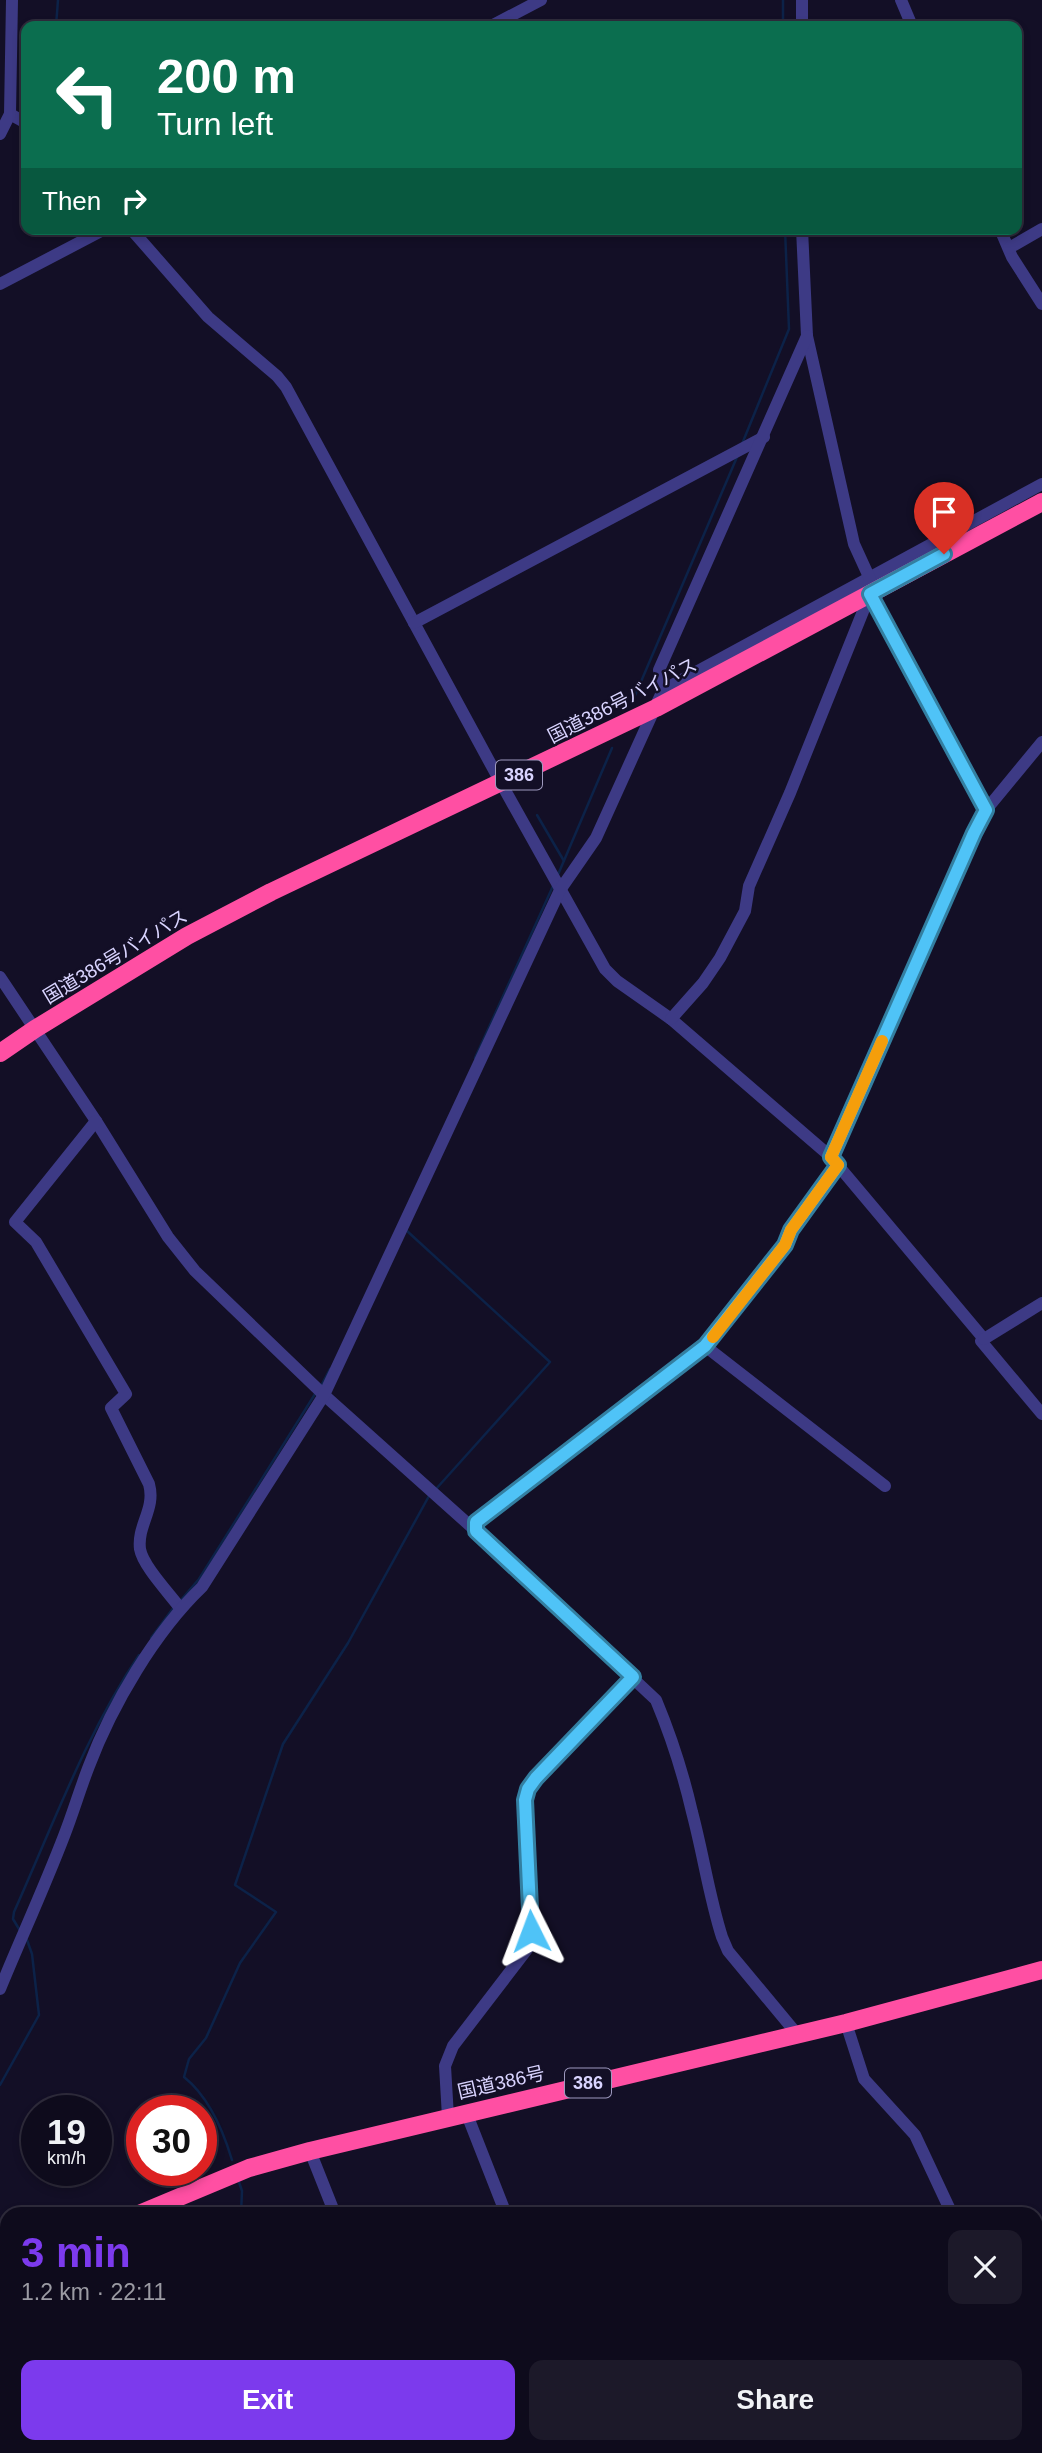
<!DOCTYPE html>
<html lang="en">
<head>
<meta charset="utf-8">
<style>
  body { margin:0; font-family:Arial,"Noto Sans JP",sans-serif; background:#1c1929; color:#f1f3f6; height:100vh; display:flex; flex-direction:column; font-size:26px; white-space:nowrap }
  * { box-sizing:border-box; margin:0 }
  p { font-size:23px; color:#9b9ba3 }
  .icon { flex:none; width:38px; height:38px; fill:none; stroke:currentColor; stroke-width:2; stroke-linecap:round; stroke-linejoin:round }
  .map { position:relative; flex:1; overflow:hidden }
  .sheet { position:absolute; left:0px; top:2207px; width:1043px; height:247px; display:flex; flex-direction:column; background:#0e0b1c; border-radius:21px 21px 0 0; box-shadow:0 4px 10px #0003,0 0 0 2px #2e2b3b }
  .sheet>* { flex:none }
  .hud { position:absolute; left:21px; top:21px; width:1001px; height:214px; border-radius:14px; box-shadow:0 4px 10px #0003,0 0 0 2px #2e2b3b; background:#0b6e4f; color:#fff; overflow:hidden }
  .speed { position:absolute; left:21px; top:2095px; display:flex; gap:14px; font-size:35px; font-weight:700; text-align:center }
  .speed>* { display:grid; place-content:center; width:91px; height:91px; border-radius:50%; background:#0e0b1c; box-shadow:0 4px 10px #0003,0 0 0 2px #2e2b3b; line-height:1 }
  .speed small { font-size:18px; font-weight:400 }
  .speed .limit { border:10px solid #d22; background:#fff; color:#111 }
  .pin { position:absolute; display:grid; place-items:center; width:60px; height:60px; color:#fff; margin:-72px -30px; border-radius:50% 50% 50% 0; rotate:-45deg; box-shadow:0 0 7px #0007 }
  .pin .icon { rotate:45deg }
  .me { position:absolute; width:77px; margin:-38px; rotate:357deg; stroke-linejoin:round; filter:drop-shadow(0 0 5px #0008) }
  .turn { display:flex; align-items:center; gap:24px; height:147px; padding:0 21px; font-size:32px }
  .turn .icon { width:91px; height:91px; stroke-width:2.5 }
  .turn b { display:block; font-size:49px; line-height:60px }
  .then { display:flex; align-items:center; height:66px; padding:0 21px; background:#0003; gap:14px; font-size:26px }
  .round { display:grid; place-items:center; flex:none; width:74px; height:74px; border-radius:14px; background:#1c1929 }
  .summary { display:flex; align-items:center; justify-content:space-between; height:119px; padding:0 21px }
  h1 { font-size:42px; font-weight:800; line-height:52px; color:#7c3aed }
  .cta { display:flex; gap:14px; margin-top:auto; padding:14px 21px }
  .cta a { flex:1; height:80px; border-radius:14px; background:#7c3aed; color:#fff; font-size:28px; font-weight:800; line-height:80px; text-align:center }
  .cta a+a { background:#1c1929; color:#f1f3f6 }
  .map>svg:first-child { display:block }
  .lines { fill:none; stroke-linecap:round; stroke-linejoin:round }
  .stream { stroke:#0c2248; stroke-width:2.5 }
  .minor { stroke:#3d3a85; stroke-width:12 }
  .highway { stroke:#ff4fa3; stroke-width:18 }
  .route-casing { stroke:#337fa1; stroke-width:18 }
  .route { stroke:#4fc3f7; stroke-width:12 }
  .slow { stroke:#f59e0b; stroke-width:12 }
  .labels { text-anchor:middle; stroke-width:5; stroke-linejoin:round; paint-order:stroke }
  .shield { fill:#130f26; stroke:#9e99be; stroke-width:2 }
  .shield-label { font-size:18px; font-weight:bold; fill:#d9d4ff }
  .street-label { font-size:19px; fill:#d9d4ff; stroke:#130f26 }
</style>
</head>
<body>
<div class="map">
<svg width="1042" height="2453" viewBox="0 0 1042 2453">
  <rect width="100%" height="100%" fill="#130f26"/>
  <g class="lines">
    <!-- stream -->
    <g class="stream">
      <polyline points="783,0 783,26"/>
      <polyline points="56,26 58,0"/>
      <polyline points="742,444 789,329 785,229"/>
      <polyline points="634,698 737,457"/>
      <polyline points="537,815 564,861"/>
      <polyline points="557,877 612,748"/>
      <polyline points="475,1058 553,886"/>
      <polyline points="407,1231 550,1362 436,1489"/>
      <polyline points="322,1384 330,1369"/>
      <polyline points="181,1600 199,1579 315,1394"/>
      <polyline points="151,1638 174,1607"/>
      <path d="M19,1929L13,1919L14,1912C53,1825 86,1734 139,1655"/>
      <polyline points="0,2085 39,2015 32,1954 27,1940"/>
      <path d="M232,2160C223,2130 209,2097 184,2077L189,2059L206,2038L240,1963L276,1912L235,1885L283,1744L348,1643L429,1496"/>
      <polyline points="238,2179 242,2191 241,2214"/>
      <polyline points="289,2446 291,2453"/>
    </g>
    <!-- minor -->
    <g class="minor">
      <polyline points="901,0 912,26"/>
      <polyline points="491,26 541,0"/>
      <polyline points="802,26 802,0"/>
      <polyline points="10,114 26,123"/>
      <polyline points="0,134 10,114 12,0"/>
      <polyline points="131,229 208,317 277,376 286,387 501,783 605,969 617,981 671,1019 831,1157 984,1339 981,1341 1042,1414"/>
      <polyline points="1000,229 1012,257 1042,304"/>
      <polyline points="1009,248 1042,229"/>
      <polyline points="0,284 105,229"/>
      <polyline points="870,594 986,810"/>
      <polyline points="414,623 764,437"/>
      <polyline points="663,690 1042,484"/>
      <path d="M0,977L96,1121L168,1237L195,1271L324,1395L476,1531L656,1700C671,1736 683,1773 692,1812C703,1853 709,1896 722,1937L728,1951L797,2034"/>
      <polyline points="671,1019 703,983 720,958 745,911 749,886 790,793 870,594 870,579 854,544 807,336 802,229"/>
      <path d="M96,1121L15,1222L36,1242L126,1394L111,1408L149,1484C156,1509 137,1525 140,1549C143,1566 169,1593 180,1608"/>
      <polyline points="831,1157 974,833 986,810 1042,742"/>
      <polyline points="984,1339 1042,1303"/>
      <polyline points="705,1346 885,1486"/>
      <polyline points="476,1531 476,1523 705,1346 785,1245 791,1230 838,1165"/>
      <path d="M0,1989C21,1938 44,1888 64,1836C73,1813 80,1789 89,1766C112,1705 155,1632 202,1587L324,1395L560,890L596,838L663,690L659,670L807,336"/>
      <polyline points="846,2023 864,2079 915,2135 952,2214"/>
      <polyline points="466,2112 506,2214"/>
      <polyline points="448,2117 445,2066 453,2046 528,1948 531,1932 525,1800 528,1789 536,1778 633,1677"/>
      <polyline points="310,2151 335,2214"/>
      <polyline points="1036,2318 1042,2315"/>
      <polyline points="1036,2366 1042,2377"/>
      <polyline points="1036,2392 1042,2388"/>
      <polyline points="0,2435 6,2433 7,2435"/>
      <polyline points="13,2446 20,2452 36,2446"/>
      <polyline points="132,2446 134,2453"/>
      <polyline points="447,2446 451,2453"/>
      <polyline points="584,2446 589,2453"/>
      <polyline points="932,2453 948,2446"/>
    </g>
    <!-- highway -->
    <g class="highway">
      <polyline points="0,1053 35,1029 187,936 271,892 656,708 1042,502"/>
      <polyline points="139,2214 249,2168 310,2151 846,2023 1042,1970"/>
      <polyline points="0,2274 7,2271"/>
    </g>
  </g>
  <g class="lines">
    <defs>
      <polyline id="route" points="531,1931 525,1800 528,1789 536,1778 633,1677 476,1531 476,1522 705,1346 785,1245 791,1230 838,1165 831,1157 974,833 986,810 870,594 944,554"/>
    </defs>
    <!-- route casing -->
    <use href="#route" class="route-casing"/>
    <!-- route -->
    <use href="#route" class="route"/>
    <!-- slow -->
    <polyline class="slow" points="713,1337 785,1245 791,1230 838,1165 831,1157 882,1041"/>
  </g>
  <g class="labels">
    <!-- shield labels -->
    <g class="shield">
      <rect x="496" y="760.5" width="46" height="29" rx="5"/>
      <rect x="565" y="2068.5" width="46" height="29" rx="5"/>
    </g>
    <g class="shield-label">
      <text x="519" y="781">386</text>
      <text x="588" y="2089">386</text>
    </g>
    <!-- street labels -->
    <g class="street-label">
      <text transform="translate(622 700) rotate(-27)" y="7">国道386号バイパス</text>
      <text transform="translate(115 956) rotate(-31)" y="7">国道386号バイパス</text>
      <text transform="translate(501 2082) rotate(-13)" y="7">国道386号</text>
    </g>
  </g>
</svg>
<div class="speed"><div>19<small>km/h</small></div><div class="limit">30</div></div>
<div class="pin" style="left:944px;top:554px;background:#d93025"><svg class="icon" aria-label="arrive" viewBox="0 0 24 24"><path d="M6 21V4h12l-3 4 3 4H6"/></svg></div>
<svg class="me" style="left:531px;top:1931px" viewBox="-20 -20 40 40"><path d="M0-17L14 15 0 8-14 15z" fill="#4fc3f7" stroke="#fff" stroke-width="4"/></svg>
<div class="hud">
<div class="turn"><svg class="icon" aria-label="left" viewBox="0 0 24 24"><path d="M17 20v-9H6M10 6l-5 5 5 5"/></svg><div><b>200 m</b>Turn left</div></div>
<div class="then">Then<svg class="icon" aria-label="right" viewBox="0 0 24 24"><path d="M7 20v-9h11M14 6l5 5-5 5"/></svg></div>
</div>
<section class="sheet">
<div class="summary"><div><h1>3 min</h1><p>1.2 km · 22:11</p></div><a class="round"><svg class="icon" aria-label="close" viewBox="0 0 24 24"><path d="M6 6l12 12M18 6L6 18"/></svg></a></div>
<div class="cta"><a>Exit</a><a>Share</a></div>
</section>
</div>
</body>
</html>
